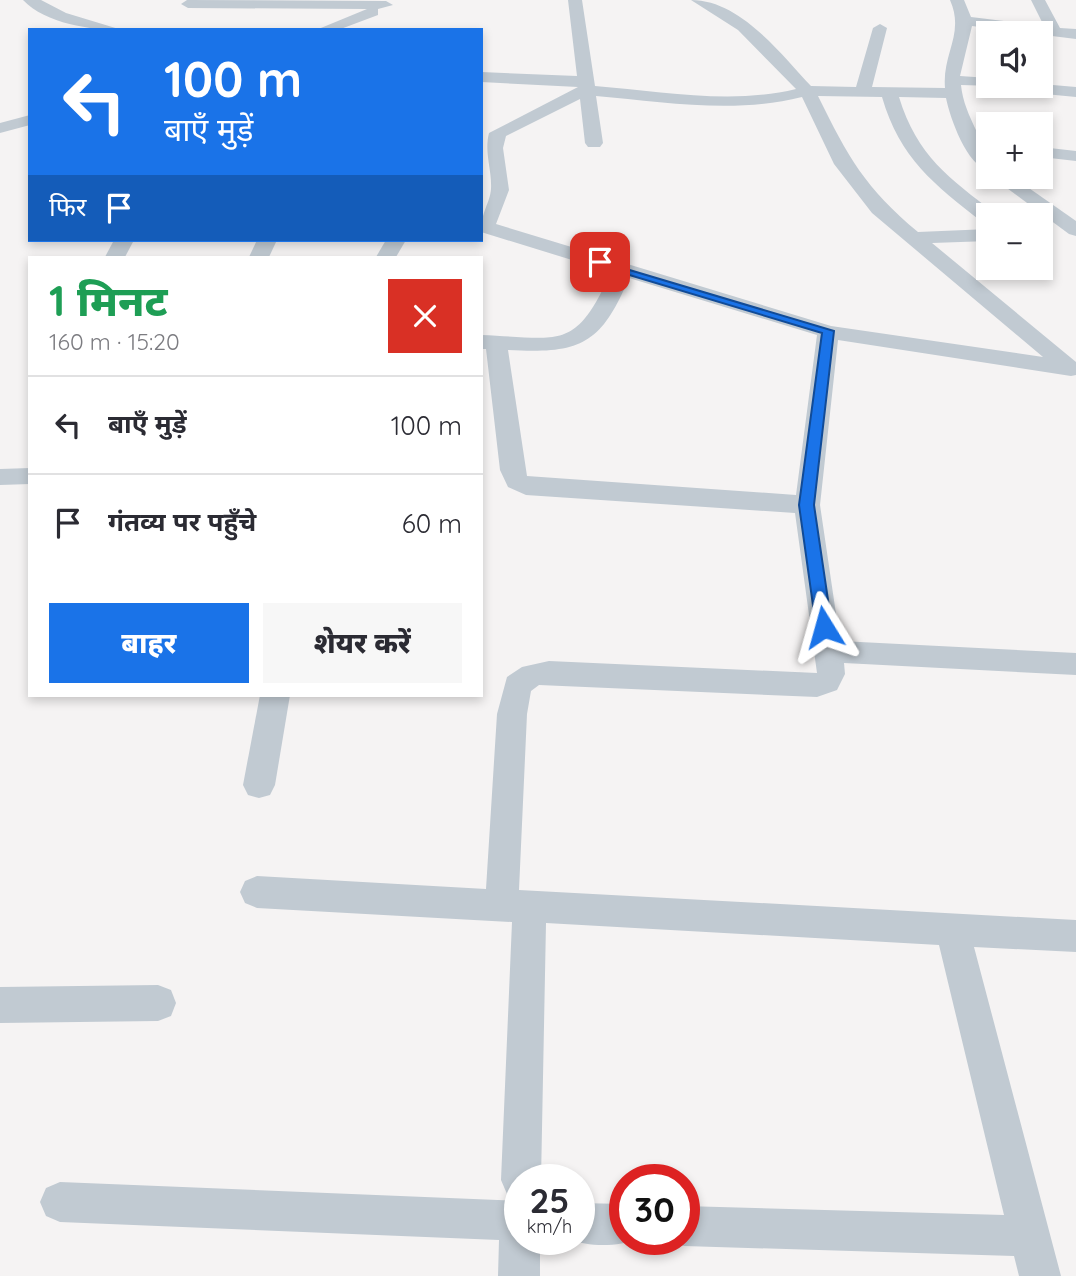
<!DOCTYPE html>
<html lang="hi">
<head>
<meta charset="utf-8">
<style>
  body { margin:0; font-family:Quicksand,"Noto Sans Devanagari",sans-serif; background:#f7f7f7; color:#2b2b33; height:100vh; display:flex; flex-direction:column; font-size:26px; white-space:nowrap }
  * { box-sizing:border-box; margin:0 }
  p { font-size:23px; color:#7c7c81 }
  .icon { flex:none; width:38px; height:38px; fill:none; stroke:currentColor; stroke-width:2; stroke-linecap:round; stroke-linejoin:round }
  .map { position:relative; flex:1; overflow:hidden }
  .panel { position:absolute; left:28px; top:256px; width:455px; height:441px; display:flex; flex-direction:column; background:#fff; border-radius:0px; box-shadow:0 4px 10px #0003 }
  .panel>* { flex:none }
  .top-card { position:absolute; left:28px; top:28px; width:455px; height:214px; border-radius:0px; box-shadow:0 4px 10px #0003; background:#1a73e8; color:#fff; overflow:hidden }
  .fabs { position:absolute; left:976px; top:21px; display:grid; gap:14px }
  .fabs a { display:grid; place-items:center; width:77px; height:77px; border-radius:0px; background:#fff; box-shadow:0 4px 10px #0003; font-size:35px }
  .speed { position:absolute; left:504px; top:1164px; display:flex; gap:14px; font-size:35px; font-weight:700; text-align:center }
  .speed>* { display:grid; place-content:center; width:91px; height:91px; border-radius:50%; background:#fff; box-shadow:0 4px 10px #0003; line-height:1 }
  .speed small { font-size:18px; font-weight:400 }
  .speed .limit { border:10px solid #d22; background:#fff; color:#111 }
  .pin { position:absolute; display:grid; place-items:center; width:60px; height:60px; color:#fff; margin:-30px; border-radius:14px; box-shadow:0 4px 10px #0006 }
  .me { position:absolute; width:77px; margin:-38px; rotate:352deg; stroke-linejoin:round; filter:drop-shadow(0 0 5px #0008) }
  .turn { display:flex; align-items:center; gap:24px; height:147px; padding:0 21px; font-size:32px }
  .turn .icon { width:91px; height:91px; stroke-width:2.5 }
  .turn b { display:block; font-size:49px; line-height:60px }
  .then { display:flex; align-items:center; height:66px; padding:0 21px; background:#0003; gap:14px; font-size:26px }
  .round { display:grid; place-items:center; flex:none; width:74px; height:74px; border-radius:0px; background:#f7f7f7 }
  .head { display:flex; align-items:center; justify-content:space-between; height:119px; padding:0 21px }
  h1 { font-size:42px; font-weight:800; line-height:52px; color:#1e9e55 }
  .button { display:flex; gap:14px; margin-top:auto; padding:14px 21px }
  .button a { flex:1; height:80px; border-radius:0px; background:#1a73e8; color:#fff; font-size:28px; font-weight:800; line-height:80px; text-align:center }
  .button a+a { background:#f7f7f7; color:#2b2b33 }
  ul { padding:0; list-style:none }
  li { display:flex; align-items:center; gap:21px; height:98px; padding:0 21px; border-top:2px solid #e1e1e2 }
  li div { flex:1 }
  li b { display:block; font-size:26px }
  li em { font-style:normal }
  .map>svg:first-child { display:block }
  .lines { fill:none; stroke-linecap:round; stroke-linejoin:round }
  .street { fill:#c1cad2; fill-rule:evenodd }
  .route { fill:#1a73e8; stroke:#114b97; stroke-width:2 }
</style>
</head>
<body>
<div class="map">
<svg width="1076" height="1276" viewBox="0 0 1076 1276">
  <rect width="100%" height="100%" fill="#f5f3f3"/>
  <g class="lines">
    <!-- street -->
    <g class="street">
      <path d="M23,0H41L66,13L122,30C91,30 46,24 23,0Z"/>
      <polygon points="187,0 386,1 393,5 378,9 378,15 338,30 316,30 367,9 188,8 181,4"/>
      <path d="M568,0H582L595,86C660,91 731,105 796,89L738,30L691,0C740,0 780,53 811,86L856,87L873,28L880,24L887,28L872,87L945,88C942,53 965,34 950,0H964L971,17L1044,26L1031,0H1045L1060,28L1076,29V39L972,26L960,76L989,78V86H995L961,85C964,118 989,144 989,171C967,166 950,118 946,98L899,97C917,156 949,178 996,214L989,215V224L982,222C934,184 900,159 882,97L818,96C848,157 865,188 918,232L989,229V241L932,243L1076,362V375L1071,376L838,340L820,505L840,641L1076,653V675L844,663L845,674L837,690L817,697L539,685L531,691L527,714L519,890L1076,920V952L974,947L1061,1276H1019L1014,1256L684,1246L669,1239H684V1206L1004,1215L939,945L546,923L541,1180H520V1199L507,1194L501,1180L512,922L257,908L245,903L240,892L245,881L257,876L486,889L497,714L507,677L522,667L549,661L817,673L795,513L526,495L508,487L500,470L486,349H481V335C561,338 575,352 611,272L481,232C481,212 490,203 491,189C492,169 484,153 489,133L578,87L481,82V72L577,76ZM596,96C664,102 735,114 802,97L834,164L872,213L1043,357L831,326L496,224L509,190L503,148L506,136L580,99L585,143L588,147H600L603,143ZM629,278L817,335L796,495L527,476L508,350C580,354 601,345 629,278Z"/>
      <polygon points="1041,84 1076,87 1076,97 1014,91 1006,86"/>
      <polygon points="30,115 30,125 0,133 0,123"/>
      <polygon points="1041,147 1076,151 1076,161 1041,157"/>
      <polygon points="992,177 1013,177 1076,221 1076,236 1069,234"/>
      <polygon points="114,240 134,240 125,257 105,257"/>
      <polygon points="257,240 277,240 269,257 249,257"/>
      <polygon points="386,240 406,240 396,257 376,257"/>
      <polygon points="30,468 30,484 0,485 0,469"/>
      <polygon points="260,695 290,695 275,785 270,795 259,798 248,795 243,785"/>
      <polygon points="158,985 171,990 176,1003 171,1016 158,1021 0,1023 0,987"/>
      <polygon points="60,1182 520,1201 520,1239 540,1239 540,1276 498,1276 499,1240 60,1222 46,1216 40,1202 46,1188"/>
      <path d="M579,1203L625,1204V1239H638C618,1247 588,1247 569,1239H579Z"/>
    </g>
  </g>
  <!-- route -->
  <polygon class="route" points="596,260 834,331 814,505 832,627 830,631 818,631 816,627 799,505 822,333 596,265"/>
</svg>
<div class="fabs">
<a><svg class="icon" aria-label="sound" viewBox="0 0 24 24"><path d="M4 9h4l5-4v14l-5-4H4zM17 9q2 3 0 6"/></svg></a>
<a>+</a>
<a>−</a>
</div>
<div class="speed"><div>25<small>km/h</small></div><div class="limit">30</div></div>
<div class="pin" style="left:600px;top:262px;background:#d93025"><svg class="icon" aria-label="arrive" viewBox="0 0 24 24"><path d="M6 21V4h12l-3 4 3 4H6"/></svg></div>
<svg class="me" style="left:824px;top:627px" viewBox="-20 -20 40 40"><path d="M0-17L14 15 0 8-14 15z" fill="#1a73e8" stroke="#fff" stroke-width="4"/></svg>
<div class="top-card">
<div class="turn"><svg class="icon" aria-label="left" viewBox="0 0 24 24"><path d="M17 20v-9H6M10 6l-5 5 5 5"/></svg><div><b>100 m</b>बाएँ मुड़ें</div></div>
<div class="then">फिर<svg class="icon" aria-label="arrive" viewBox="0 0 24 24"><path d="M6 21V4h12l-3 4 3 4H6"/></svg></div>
</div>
<section class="panel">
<div class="head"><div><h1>1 मिनट</h1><p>160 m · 15:20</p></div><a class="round" style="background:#d93025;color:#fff"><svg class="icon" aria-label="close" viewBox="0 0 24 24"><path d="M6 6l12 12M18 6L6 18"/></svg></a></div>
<ul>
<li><svg class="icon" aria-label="left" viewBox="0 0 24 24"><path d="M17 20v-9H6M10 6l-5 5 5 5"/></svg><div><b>बाएँ मुड़ें</b></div><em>100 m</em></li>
<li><svg class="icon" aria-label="arrive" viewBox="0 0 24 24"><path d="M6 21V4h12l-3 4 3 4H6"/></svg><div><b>गंतव्य पर पहुँचे</b></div><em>60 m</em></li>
</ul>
<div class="button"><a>बाहर</a><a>शेयर करें</a></div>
</section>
</div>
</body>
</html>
